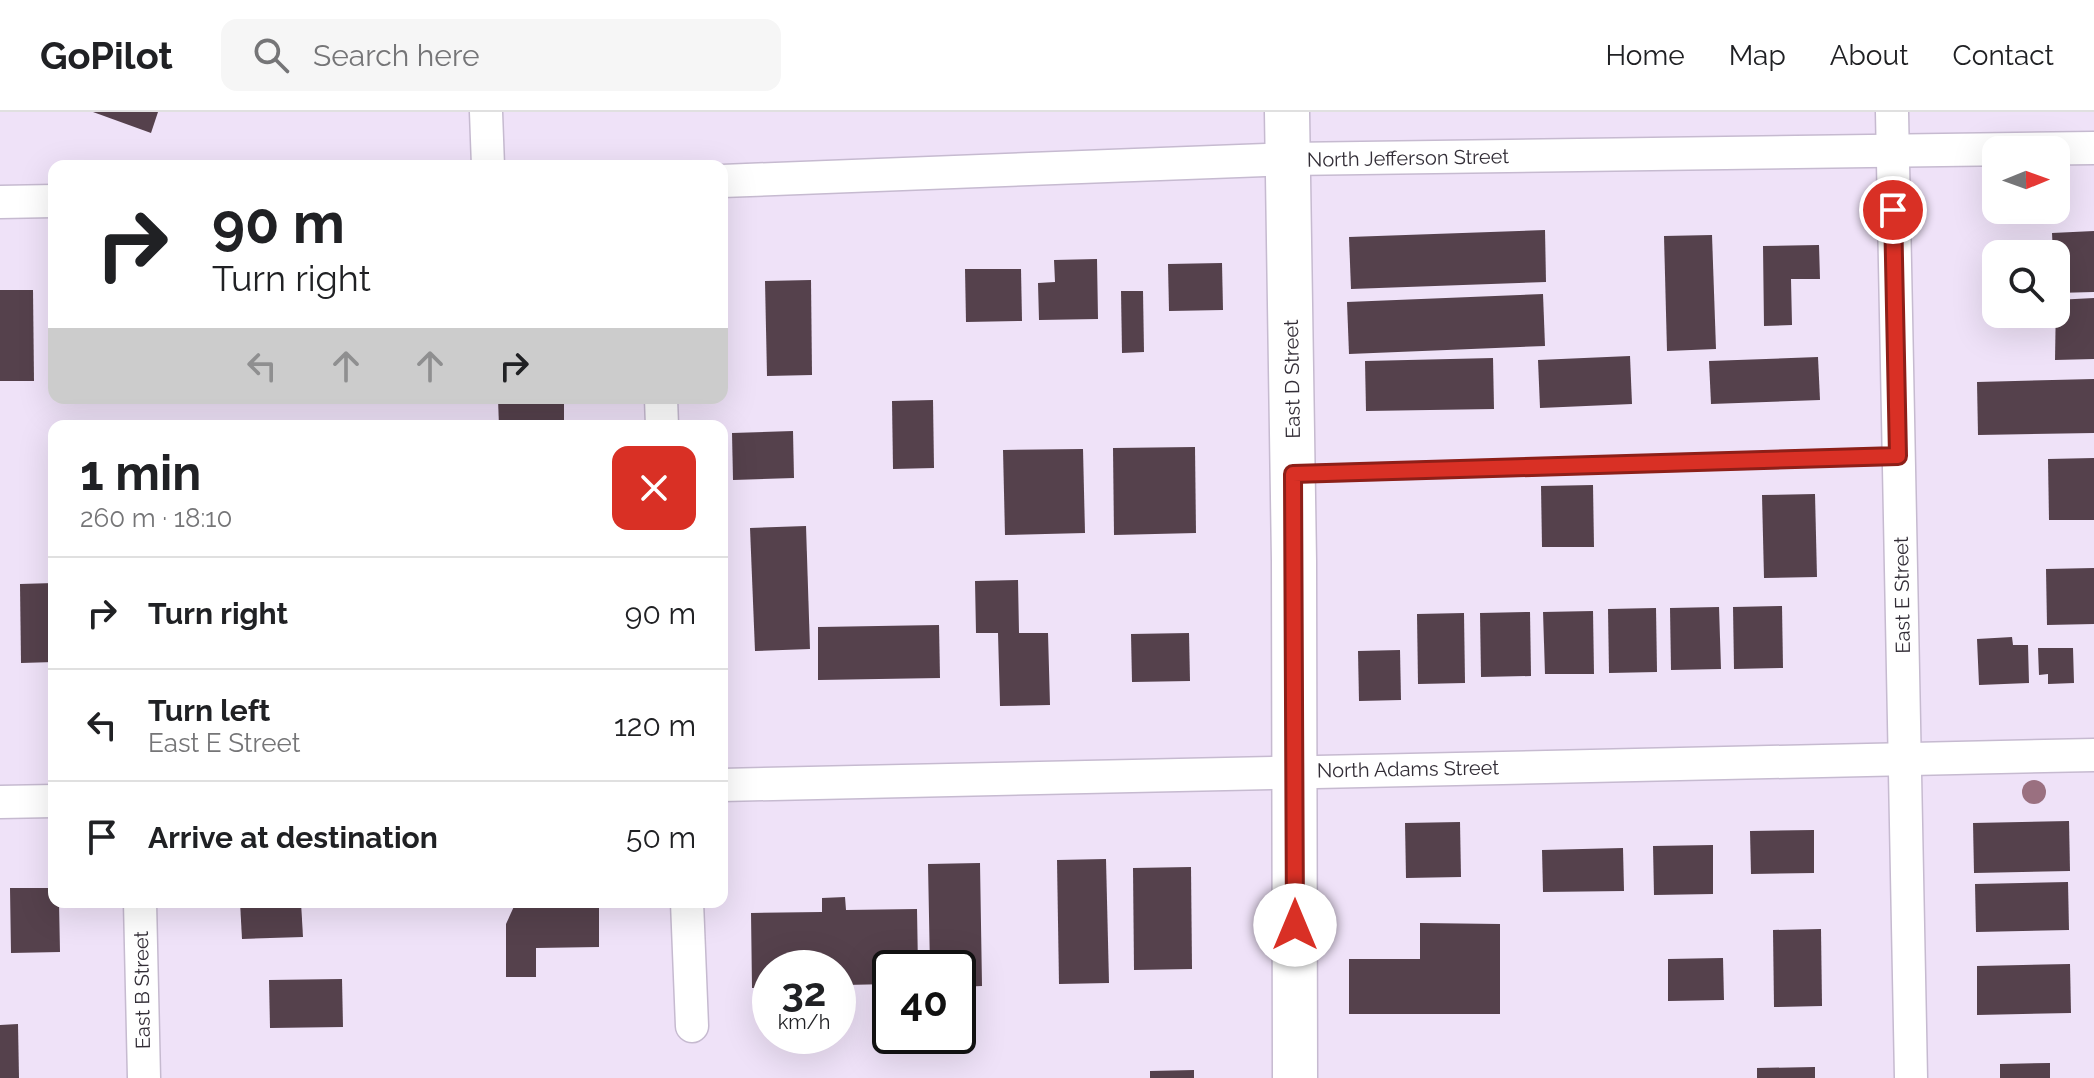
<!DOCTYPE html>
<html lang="en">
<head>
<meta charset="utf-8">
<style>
  body { margin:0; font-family:Raleway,sans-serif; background:#f6f6f6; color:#202124; height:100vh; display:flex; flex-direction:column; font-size:30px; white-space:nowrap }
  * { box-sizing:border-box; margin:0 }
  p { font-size:26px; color:#757577 }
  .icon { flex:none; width:44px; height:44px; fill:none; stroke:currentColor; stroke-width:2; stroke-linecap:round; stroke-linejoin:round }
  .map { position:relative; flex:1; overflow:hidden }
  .details { position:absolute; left:48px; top:308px; width:680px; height:488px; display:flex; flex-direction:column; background:#fff; border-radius:16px; box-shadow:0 8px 32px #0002 }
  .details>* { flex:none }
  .banner { position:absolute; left:48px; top:48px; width:680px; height:244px; border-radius:16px; box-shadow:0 8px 32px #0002; background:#fff; color:#202124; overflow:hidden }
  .needle { width:52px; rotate:89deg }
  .tools { position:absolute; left:1982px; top:24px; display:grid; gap:16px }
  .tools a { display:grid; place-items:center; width:88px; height:88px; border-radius:16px; background:#fff; box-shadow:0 8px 32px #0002; font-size:40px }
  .speed { position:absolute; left:752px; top:838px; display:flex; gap:16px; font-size:40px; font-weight:700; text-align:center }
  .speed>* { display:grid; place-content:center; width:104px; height:104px; border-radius:50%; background:#fff; box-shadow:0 8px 32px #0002; line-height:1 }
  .speed small { font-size:20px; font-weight:400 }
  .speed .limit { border:4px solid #111; border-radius:12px; background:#fff; color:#111 }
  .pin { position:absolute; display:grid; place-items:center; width:68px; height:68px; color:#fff; margin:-34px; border:4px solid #fff; border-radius:50%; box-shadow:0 2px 8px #0007 }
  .me { position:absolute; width:88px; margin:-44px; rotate:0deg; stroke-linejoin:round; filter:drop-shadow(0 0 6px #0008) }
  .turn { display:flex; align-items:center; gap:28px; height:168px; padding:0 32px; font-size:36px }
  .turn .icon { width:104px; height:104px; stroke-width:2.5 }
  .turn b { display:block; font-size:56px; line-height:68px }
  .lanes { display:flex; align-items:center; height:76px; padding:0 32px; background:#0003; justify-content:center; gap:40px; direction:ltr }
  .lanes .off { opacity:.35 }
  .round { display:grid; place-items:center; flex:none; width:84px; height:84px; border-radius:16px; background:#f6f6f6 }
  .headline { display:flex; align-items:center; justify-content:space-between; height:136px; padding:0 32px }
  h1 { font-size:48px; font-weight:700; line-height:60px }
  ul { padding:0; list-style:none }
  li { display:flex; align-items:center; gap:24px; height:112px; padding:0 32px; border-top:2px solid #e0e0e0 }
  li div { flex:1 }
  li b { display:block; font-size:30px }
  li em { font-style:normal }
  header { display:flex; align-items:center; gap:48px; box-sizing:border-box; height:112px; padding:0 40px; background:#fff; border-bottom:2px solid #e0e0e0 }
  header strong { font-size:38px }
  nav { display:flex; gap:44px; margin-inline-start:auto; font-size:28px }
  .search { width:560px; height:72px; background:#f6f6f6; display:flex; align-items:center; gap:20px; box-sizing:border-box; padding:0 28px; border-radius:16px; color:#757577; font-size:30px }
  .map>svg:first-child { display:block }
  .building { fill:#55414c }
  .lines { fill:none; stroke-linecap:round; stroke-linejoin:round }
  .lane-casing { stroke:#c6bad0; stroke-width:19 }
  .street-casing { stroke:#c6bad0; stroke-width:35 }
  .secondary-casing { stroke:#c6bad0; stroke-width:47 }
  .lane { stroke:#fff; stroke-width:16 }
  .street { stroke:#fff; stroke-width:32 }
  .secondary { stroke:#fff; stroke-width:44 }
  .tree { fill:#9a7080 }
  .route-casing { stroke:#8d1f18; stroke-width:20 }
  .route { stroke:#d93025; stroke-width:14 }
  .labels { text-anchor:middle; stroke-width:8; stroke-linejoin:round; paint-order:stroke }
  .street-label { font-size:20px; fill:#332e37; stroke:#fff }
</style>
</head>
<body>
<header>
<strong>GoPilot</strong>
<div class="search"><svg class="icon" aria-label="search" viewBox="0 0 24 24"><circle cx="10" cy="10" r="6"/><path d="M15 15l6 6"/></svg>Search here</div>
<nav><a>Home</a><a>Map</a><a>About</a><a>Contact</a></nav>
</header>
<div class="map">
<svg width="2094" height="966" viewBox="0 0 2094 966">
  <rect width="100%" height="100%" fill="#efe2f8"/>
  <!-- building -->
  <g class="building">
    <polygon points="93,0 158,0 151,21"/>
    <polygon points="1545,118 1546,170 1351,177 1349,125"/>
    <polygon points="2094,119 2094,180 2056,181 2056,142 2053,142 2052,121"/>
    <polygon points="1712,123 1716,237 1667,239 1664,124"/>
    <polygon points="1819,133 1820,167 1791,167 1792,213 1764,214 1763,134"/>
    <polygon points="1097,147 1098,207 1039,208 1038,171 1055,170 1054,148"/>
    <polygon points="1222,151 1223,198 1169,199 1168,152"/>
    <polygon points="965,157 1021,157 1022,209 966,210"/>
    <polygon points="811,168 812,263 767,264 765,169"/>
    <polygon points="0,178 33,178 34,269 0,269"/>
    <polygon points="1121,179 1143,179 1144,240 1122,241"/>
    <polygon points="1543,182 1545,234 1349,242 1347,190"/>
    <polygon points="2094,186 2094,247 2055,248 2056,188"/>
    <polygon points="1630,244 1632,292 1540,296 1538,248"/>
    <polygon points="1818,245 1820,288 1711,292 1709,249"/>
    <polygon points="1493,246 1494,297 1366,299 1365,249"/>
    <polygon points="2094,267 2094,321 1978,323 1977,270"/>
    <polygon points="564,286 564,314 499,314 498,287"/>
    <polygon points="933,288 934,356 893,357 892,289"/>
    <polygon points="793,319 794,366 733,368 732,321"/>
    <polygon points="1195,335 1196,421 1114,423 1113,336"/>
    <polygon points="1083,337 1085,421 1005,423 1003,338"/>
    <polygon points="2094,346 2094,408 2049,408 2048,347"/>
    <polygon points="1593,373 1594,435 1542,435 1541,374"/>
    <polygon points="1815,382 1817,465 1764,466 1762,383"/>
    <polygon points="806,414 810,537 755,539 750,416"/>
    <polygon points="2094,456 2094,512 2047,513 2046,457"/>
    <polygon points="1018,468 1019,521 1048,521 1050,593 1000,594 998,521 976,521 975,469"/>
    <polygon points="54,471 54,550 21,551 20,472"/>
    <polygon points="1782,494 1783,556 1734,557 1733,495"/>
    <polygon points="1719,495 1721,557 1671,558 1670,496"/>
    <polygon points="1656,496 1657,560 1609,561 1608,497"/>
    <polygon points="1593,499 1594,562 1545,562 1543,500"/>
    <polygon points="1530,500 1531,564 1481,565 1480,501"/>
    <polygon points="1464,501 1465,571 1418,572 1417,502"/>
    <polygon points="939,513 940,566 818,568 818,515"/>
    <polygon points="1189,521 1190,569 1132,570 1131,522"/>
    <polygon points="2012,525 2013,533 2028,533 2029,571 1979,573 1977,527"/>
    <polygon points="2038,536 2073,536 2074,571 2048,572 2048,562 2039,563"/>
    <polygon points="1400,538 1401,588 1359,589 1358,539"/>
    <polygon points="2069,709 2070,759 1974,761 1973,711"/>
    <polygon points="1460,710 1461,765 1406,766 1405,711"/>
    <polygon points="1814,718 1814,761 1751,762 1750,719"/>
    <polygon points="1713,733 1713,782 1654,783 1653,734"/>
    <polygon points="1623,736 1624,779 1543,780 1542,738"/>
    <polygon points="1106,747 1109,871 1059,872 1057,748"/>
    <polygon points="980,751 982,874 958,875 958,856 930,856 928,752"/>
    <polygon points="1191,755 1192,857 1134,858 1133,756"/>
    <polygon points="2068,770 2069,818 1976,820 1975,772"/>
    <polygon points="10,776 54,776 54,790 59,790 60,840 11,841"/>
    <polygon points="845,785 846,798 917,797 918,856 890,856 890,872 845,873 845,894 838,894 838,856 770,856 770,875 752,876 751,801 822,800 822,786"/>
    <polygon points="240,790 301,790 303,825 242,827"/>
    <polygon points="516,790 599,790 599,835 536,836 536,865 506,865 506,812"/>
    <polygon points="1420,811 1500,812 1500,902 1349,902 1349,847 1420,847"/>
    <polygon points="1821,817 1822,894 1774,895 1773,818"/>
    <polygon points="1723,846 1724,888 1668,889 1668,847"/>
    <polygon points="2070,852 2071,901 1977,903 1977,854"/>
    <polygon points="342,867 343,915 270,916 269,868"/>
    <polygon points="18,912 19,966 0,966 0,913"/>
    <polygon points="2050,951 2050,966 2000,966 2000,952"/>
    <polygon points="1815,955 1815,966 1757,966 1757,956"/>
    <polygon points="1194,958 1194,966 1150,966 1150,959"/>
  </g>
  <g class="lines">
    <defs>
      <polyline id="lane" points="1296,362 1898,344"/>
      <g id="street">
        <polyline points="486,0 488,54"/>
        <polyline points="1892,0 1911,966"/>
        <polyline points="722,69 1289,47 2094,36"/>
        <polyline points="0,90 54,89"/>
        <polyline points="661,286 662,314"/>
        <polyline points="722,673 2094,643"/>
        <polyline points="0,690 54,689"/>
        <polyline points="140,790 144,966"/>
        <polyline points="687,790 692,914"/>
      </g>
      <polyline id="secondary" points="1287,0 1294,449 1295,966"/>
    </defs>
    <!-- lane casing -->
    <use href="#lane" class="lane-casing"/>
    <!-- street casing -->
    <use href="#street" class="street-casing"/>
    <!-- secondary casing -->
    <use href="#secondary" class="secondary-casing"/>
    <!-- lane -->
    <use href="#lane" class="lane"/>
    <!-- street -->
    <use href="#street" class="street"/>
    <!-- secondary -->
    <use href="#secondary" class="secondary"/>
  </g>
  <!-- trees -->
  <circle class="tree" cx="2034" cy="680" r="12"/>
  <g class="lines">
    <defs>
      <polyline id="route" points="1295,813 1293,362 1898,344 1893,98"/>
    </defs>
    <!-- route casing -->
    <use href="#route" class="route-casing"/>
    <!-- route -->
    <use href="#route" class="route"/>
  </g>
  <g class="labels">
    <!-- street labels -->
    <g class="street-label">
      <text transform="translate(1408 46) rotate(-1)" y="7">North Jefferson Street</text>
      <text transform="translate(1292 267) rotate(-91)" y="7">East D Street</text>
      <text transform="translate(1902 483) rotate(-91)" y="7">East E Street</text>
      <text transform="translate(1408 657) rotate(-1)" y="7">North Adams Street</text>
      <text transform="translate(142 878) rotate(-91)" y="7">East B Street</text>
    </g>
  </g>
</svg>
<div class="tools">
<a><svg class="needle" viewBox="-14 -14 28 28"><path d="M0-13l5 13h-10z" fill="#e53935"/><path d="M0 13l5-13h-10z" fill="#757577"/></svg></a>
<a><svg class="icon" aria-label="search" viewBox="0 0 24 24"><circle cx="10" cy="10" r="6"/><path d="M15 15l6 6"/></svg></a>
</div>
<div class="speed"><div>32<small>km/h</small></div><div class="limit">40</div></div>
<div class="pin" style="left:1893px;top:98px;background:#d93025"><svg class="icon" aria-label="arrive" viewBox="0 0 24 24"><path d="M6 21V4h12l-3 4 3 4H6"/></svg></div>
<svg class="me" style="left:1295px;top:813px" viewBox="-20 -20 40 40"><circle r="19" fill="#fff"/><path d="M0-13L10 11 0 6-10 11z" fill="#d93025"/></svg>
<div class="banner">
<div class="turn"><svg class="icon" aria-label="right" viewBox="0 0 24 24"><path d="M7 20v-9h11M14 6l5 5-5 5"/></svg><div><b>90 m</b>Turn right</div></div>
<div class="lanes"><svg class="icon off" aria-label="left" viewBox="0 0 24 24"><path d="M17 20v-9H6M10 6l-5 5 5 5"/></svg><svg class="icon off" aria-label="ahead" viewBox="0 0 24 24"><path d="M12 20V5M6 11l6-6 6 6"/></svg><svg class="icon off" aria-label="ahead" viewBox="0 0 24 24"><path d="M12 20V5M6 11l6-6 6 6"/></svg><svg class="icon" aria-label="right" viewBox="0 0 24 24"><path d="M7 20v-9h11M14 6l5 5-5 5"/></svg></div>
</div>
<section class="details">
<div class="headline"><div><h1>1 min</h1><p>260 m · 18:10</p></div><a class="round" style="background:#d93025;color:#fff"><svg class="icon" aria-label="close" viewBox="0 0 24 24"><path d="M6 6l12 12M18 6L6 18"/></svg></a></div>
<ul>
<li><svg class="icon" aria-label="right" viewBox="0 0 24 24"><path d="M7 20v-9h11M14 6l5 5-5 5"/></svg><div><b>Turn right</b></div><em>90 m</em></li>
<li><svg class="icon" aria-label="left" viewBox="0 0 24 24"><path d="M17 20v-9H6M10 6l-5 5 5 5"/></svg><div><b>Turn left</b><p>East E Street</p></div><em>120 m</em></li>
<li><svg class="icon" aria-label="arrive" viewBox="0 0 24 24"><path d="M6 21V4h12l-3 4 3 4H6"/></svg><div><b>Arrive at destination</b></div><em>50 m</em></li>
</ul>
</section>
</div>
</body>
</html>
